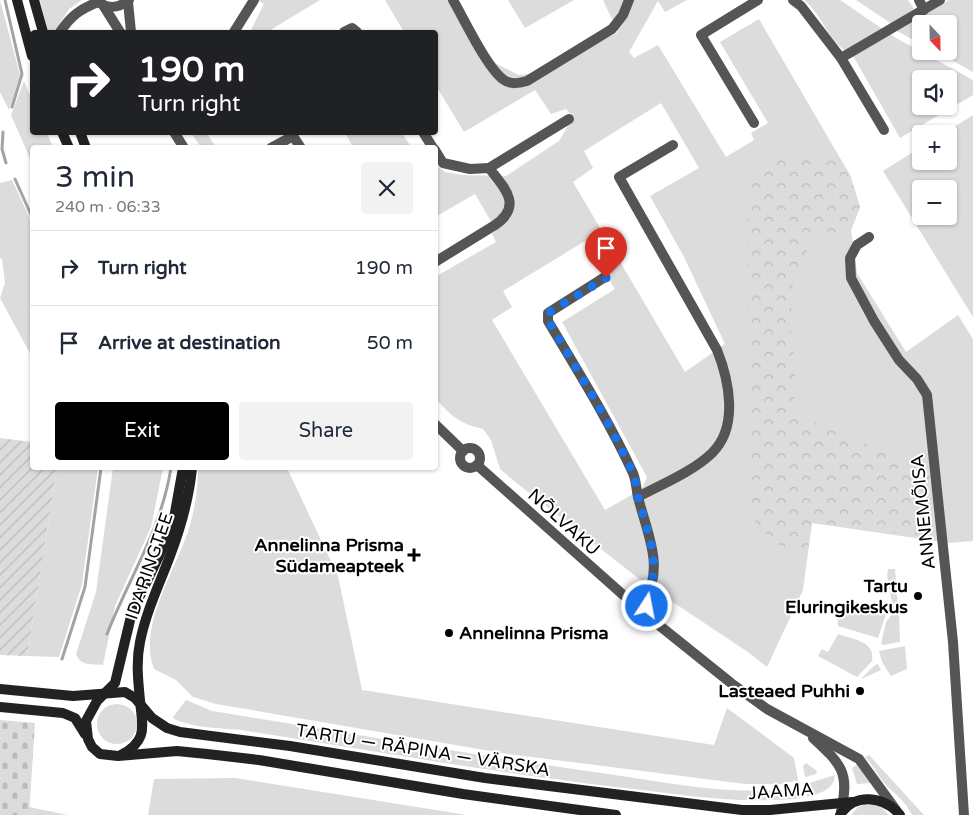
<!DOCTYPE html>
<html lang="en">
<head>
<meta charset="utf-8">
<style>
  body { margin:0; font-family:"Varela Round",sans-serif; background:#f2f2f3; color:#1f2937; height:100vh; display:flex; flex-direction:column; font-size:19px; white-space:nowrap }
  * { box-sizing:border-box; margin:0 }
  p { font-size:16px; color:#747a83 }
  .icon { flex:none; width:28px; height:28px; fill:none; stroke:currentColor; stroke-width:2; stroke-linecap:round; stroke-linejoin:round }
  .map { position:relative; flex:1; overflow:hidden }
  .drawer { position:absolute; left:30px; top:145px; width:408px; height:325px; display:flex; flex-direction:column; background:#fff; border-radius:5px; box-shadow:0 1px 4px #0004 }
  .drawer>* { flex:none }
  .banner { position:absolute; left:30px; top:30px; width:408px; height:105px; border-radius:5px; box-shadow:0 1px 4px #0004; background:#202124; color:#fff; overflow:hidden }
  .needle { width:32px; rotate:158deg }
  .controls { position:absolute; left:912px; top:15px; display:grid; gap:10px }
  .controls a { display:grid; place-items:center; width:45px; height:45px; border-radius:5px; background:#fff; box-shadow:0 1px 4px #0004; font-size:25px }
  .pin { position:absolute; display:grid; place-items:center; width:42px; height:42px; color:#fff; margin:-51px -21px; border-radius:50% 50% 50% 0; rotate:-45deg; box-shadow:0 0 5px #0007 }
  .pin .icon { rotate:45deg }
  .me { position:absolute; width:55px; margin:-28px; rotate:11deg; stroke-linejoin:round; filter:drop-shadow(0 0 4px #0008) }
  .turn { display:flex; align-items:center; gap:18px; height:105px; padding:0 25px; font-size:22px }
  .turn .icon { width:65px; height:65px; stroke-width:2.5 }
  .turn b { display:block; font-size:35px; line-height:42px }
  .round { display:grid; place-items:center; flex:none; width:52px; height:52px; border-radius:5px; background:#f2f2f3 }
  .headline { display:flex; align-items:center; justify-content:space-between; height:85px; padding:0 25px }
  h1 { font-size:30px; font-weight:600; line-height:38px }
  .cta { display:flex; gap:10px; margin-top:auto; padding:10px 25px }
  .cta a { flex:1; height:58px; border-radius:5px; background:#000; color:#fff; font-size:20px; font-weight:600; line-height:58px; text-align:center }
  .cta a+a { background:#f2f2f3; color:#1f2937 }
  ul { padding:0; list-style:none }
  li { display:flex; align-items:center; gap:15px; height:75px; padding:0 25px; border-top:1px solid #e0e1e3 }
  li div { flex:1 }
  li b { display:block; font-size:19px }
  li em { font-style:normal }
  .map>svg:first-child { display:block }
  .green { fill:#dcdcdc; fill-rule:evenodd }
  .forest { fill:url(#forest-crowns) }
  .cemetery { fill:url(#cemetery-stones) }
  .garden { fill:url(#garden-furrows) }
  .lines { fill:none; stroke-linecap:round; stroke-linejoin:round }
  .stream { stroke:#a3a3a3; stroke-width:3 }
  .minor { stroke:#555; stroke-width:10 }
  .tertiary { stroke:#555; stroke-width:10 }
  .secondary { stroke:#222; stroke-width:10 }
  .route { stroke:#1a73e8; stroke-width:9; stroke-dasharray:0 16.2 }
  .poi-dot { fill:#000; stroke:#fff; stroke-width:2 }
  .labels { text-anchor:middle; stroke-width:4; stroke-linejoin:round; paint-order:stroke }
  .street-label { font-size:18px; fill:#000; stroke:#fff }
  .poi-label { font-size:18px; font-weight:bold; fill:#000; stroke:#fff; text-anchor:end }
</style>
</head>
<body>
<div class="map">
<svg width="973" height="815" viewBox="0 0 973 815">
  <defs>
    <pattern id="forest-crowns" width="20" height="18" patternUnits="userSpaceOnUse" patternTransform="scale(1.25)"><rect width="20" height="18" fill="#dcdcdc"/><path d="M2 6a3 3 0 1 1 6 0M12 15a3 3 0 1 1 6 0" fill="none" stroke="#bbb"/></pattern>
    <pattern id="cemetery-stones" width="16" height="16" patternUnits="userSpaceOnUse" patternTransform="scale(1.25)"><rect width="16" height="16" fill="#dcdcdc"/><path d="M2 7V4a2 2 0 0 1 4 0v3zM10 15v-3a2 2 0 0 1 4 0v3z" fill="#bbb"/></pattern>
    <pattern id="garden-furrows" width="10" height="10" patternUnits="userSpaceOnUse" patternTransform="scale(1.25)"><rect width="10" height="10" fill="#dcdcdc"/><path d="M-1 1l2-2M0 10L10 0M9 11l2-2" fill="none" stroke="#bbb"/></pattern>
  </defs>
  <rect width="100%" height="100%" fill="#fff"/>
  <!-- green -->
  <g class="green">
    <polygon points="0,0 20,75 9,110 0,92"/>
    <polygon points="40,0 82,0 69,9 54,32 48,32"/>
    <polygon points="257,0 320,0 272,29 273,32 250,32 264,4"/>
    <path d="M385,0H451L487,59L519,75L545,72L618,32L603,0H687L665,12L658,1L629,52L634,58L658,45L726,157L754,140L751,133L768,123L720,42L759,19L850,175L860,207L851,230L857,273L906,352L958,315L973,339V541L949,543L812,523L803,590L767,667L748,652L647,585L514,481L500,469L491,440L483,429C456,422 453,417 435,398V277L496,242L492,234L496,230L475,194L435,217V164L445,172L462,175L506,176L559,141L573,117L566,109L551,114L535,90L464,132L435,84V32H404ZM661,103L699,168L650,196L684,257L725,344L685,372L573,182L593,168L584,151ZM585,241L615,289L562,322L647,477L642,489L605,510L492,320L512,307L503,291Z"/>
    <polygon points="508,0 574,0 525,28"/>
    <path d="M804,0H840L896,38L973,80V95L900,138L852,54C829,45 823,15 804,0ZM921,79H949V106H921Z"/>
    <polygon points="856,0 908,0 914,9 892,24"/>
    <polygon points="949,0 973,0 973,72 935,51 949,51 949,24 921,24 921,44 897,31"/>
    <polygon points="24,81 32,100 32,132 47,133 53,147 32,148 32,163 11,115"/>
    <path d="M973,115V317L883,171L921,147V161H949V134H943ZM921,189H949V216H921Z"/>
    <polygon points="191,133 210,133 207,134 216,147 201,147"/>
    <polygon points="345,133 402,133 411,147 353,147"/>
    <polygon points="12,180 32,223 32,357 0,298 5,283 2,259 0,258 0,183"/>
    <polygon points="57,468 98,468 82,584 59,657 27,656"/>
    <path d="M113,468H163L151,527L115,606L103,665C92,664 80,666 76,654L96,592Z"/>
    <path d="M198,468H287L338,576L362,690L714,745L727,708L794,758L798,780L781,784H745L508,754L216,704L193,697L176,680L154,669C137,626 177,569 189,528C195,509 198,487 198,468Z"/>
    <path d="M888,569H895L898,609H892C893,595 885,582 888,569Z"/>
    <polygon points="841,611 886,614 878,638 838,626 837,614"/>
    <polygon points="893,613 899,613 900,642 883,645 881,643 886,622"/>
    <path d="M838,634C852,639 876,641 872,661L857,677L818,656L822,649L828,652Z"/>
    <polygon points="905,646 907,669 891,676 882,662 879,651"/>
    <polygon points="878,664 881,670 861,679 875,665"/>
    <path d="M186,700L212,711C342,732 471,755 601,773C665,782 733,797 797,788L801,789V798C739,805 679,794 616,787C491,772 366,750 241,730C219,728 194,728 174,719L173,717Z"/>
    <circle cx="117" cy="724" r="20"/>
    <path d="M869,755L924,815H912C906,803 899,797 889,788C880,780 874,766 865,757Z"/>
    <polygon points="806,763 817,771 816,774 805,777 803,766"/>
    <polygon points="858,764 871,783 857,784 852,768"/>
    <path d="M835,775C833,791 820,793 807,797L806,788L809,783Z"/>
    <polygon points="235,778 467,815 148,815 154,779"/>
    <polygon points="869,803 879,805 889,815 851,815 858,807"/>
    <polygon points="29,807 68,815 29,815"/>
  </g>
  <!-- forest -->
  <polygon class="forest" points="776,154 842,162 850,175 860,207 851,230 836,237 812,239 793,283 790,326 795,367 794,404 812,421 883,451 930,475 933,537 812,523 807,556 775,543 755,521 750,498 749,468 752,383 748,370 747,219 751,176 756,168"/>
  <!-- cemetery -->
  <polygon class="cemetery" points="0,720 35,723 29,815 0,815"/>
  <!-- garden -->
  <polygon class="garden" points="0,438 32,442 32,468 57,468 27,656 0,655"/>
  <g class="lines">
    <!-- stream -->
    <g class="stream">
      <polyline points="5,0 22,74 12,107"/>
      <polyline points="3,132 2,149 6,163"/>
      <polyline points="15,179 32,217"/>
      <path d="M107,634C130,576 161,530 171,468"/>
      <polyline points="62,659 85,587 101,468"/>
    </g>
    <!-- minor -->
    <g class="minor">
      <path d="M453,0C464,19 487,68 504,80C511,85 519,83 527,81L612,29L623,15L629,0"/>
      <polyline points="793,0 801,6 841,58 940,0"/>
      <polyline points="919,0 924,10"/>
      <polyline points="234,32 254,0"/>
      <polyline points="344,32 352,28 357,32"/>
      <polyline points="841,58 884,130"/>
      <polyline points="754,123 701,35 758,0"/>
      <polyline points="423,132 433,148"/>
      <polyline points="271,148 293,136 301,148"/>
      <polyline points="435,150 443,163 470,169 489,168"/>
      <polyline points="869,237 857,245 850,258 851,278 874,321 899,360 917,379 927,395 953,642 964,815"/>
      <path d="M435,262L495,225C523,206 505,188 489,168L569,119"/>
      <path d="M605,277L548,313V321C577,370 608,419 632,471C636,478 636,488 638,497C646,530 665,567 645,599"/>
      <path d="M638,497C662,484 692,472 712,453C739,427 729,380 717,350L619,177L673,145"/>
    </g>
    <!-- tertiary -->
    <g class="tertiary">
      <path d="M96,0C106,9 118,9 129,0"/>
      <polyline points="128,2 131,32"/>
      <polyline points="103,5 120,32"/>
      <path d="M60,32C71,16 80,9 98,2"/>
      <polyline points="174,132 184,148"/>
      <polyline points="435,424 463,451"/>
      <circle cx="470" cy="458" r="10"/>
      <polyline points="477,465 630,601"/>
      <circle cx="638" cy="607" r="10"/>
      <polyline points="645,614 731,683 767,709 859,759 896,810"/>
      <path d="M813,738C841,764 850,772 841,811"/>
    </g>
    <!-- secondary -->
    <g class="secondary">
      <polyline points="17,0 32,56"/>
      <polyline points="34,0 43,32"/>
      <polyline points="62,132 69,148"/>
      <polyline points="80,132 86,148"/>
      <polyline points="183,468 174,518 162,550 132,612 115,683 97,701 86,721 88,739 92,747 100,754 118,756 177,751 207,754 259,760 463,794 616,815"/>
      <polyline points="0,689 73,696 125,692 135,698 152,718 167,728 180,732 290,746 485,778 742,810 770,810 852,802"/>
      <polyline points="0,707 63,713 75,718 85,734"/>
      <path d="M121,755C149,740 142,726 140,700C138,680 136,661 140,642C146,612 159,585 170,556C181,527 189,499 192,468"/>
      <path d="M840,815C854,792 884,796 900,815"/>
    </g>
  </g>
  <g class="lines">
    <!-- route -->
    <path class="route" d="M606,278L548,313V320C577,370 608,419 632,471C636,478 636,488 638,497C646,530 665,567 644,599L647,606"/>
  </g>
  <!-- markers -->
  <g class="poi-dot">
    <path d="M411.5 547.5h5v5h5v5h-5v5h-5v-5h-5v-5h5z"/>
    <circle cx="918" cy="596" r="5"/>
    <circle cx="449" cy="633" r="5"/>
    <circle cx="860" cy="691" r="5"/>
  </g>
  <g class="labels">
    <!-- street labels -->
    <g class="street-label">
      <text transform="translate(923 512) rotate(-96)" y="6">ANNEMÕISA</text>
      <text transform="translate(564 522) rotate(42)" y="6">NÕLVAKU</text>
      <text transform="translate(149 566) rotate(-71)" y="6">IDARINGTEE</text>
      <text transform="translate(423 750) rotate(9)" y="6">TARTU — RÄPINA — VÄRSKA</text>
      <text transform="translate(781 791) rotate(-4)" y="6">JAAMA</text>
    </g>
    <!-- poi labels -->
    <g class="poi-label">
      <text x="404" y="551">Annelinna Prisma<tspan x="404" dy="21">Südameapteek</tspan></text>
      <text x="908" y="592">Tartu<tspan x="908" dy="21">Eluringikeskus</tspan></text>
      <text x="459" y="639" text-anchor="start">Annelinna Prisma</text>
      <text x="850" y="697">Lasteaed Puhhi</text>
    </g>
  </g>
</svg>
<div class="controls">
<a><svg class="needle" viewBox="-14 -14 28 28"><path d="M0-13l5 13h-10z" fill="#e53935"/><path d="M0 13l5-13h-10z" fill="#747a83"/></svg></a>
<a><svg class="icon" aria-label="sound" viewBox="0 0 24 24"><path d="M4 9h4l5-4v14l-5-4H4zM17 9q2 3 0 6"/></svg></a>
<a>+</a>
<a>−</a>
</div>
<div class="pin" style="left:606px;top:278px;background:#d93025"><svg class="icon" aria-label="arrive" viewBox="0 0 24 24"><path d="M6 21V4h12l-3 4 3 4H6"/></svg></div>
<svg class="me" style="left:647px;top:606px" viewBox="-20 -20 40 40"><circle r="17" fill="#1a73e8" stroke="#fff" stroke-width="3"/><path d="M0-11L8 9 0 5-8 9z" fill="#fff"/></svg>
<div class="banner">
<div class="turn"><svg class="icon" aria-label="right" viewBox="0 0 24 24"><path d="M7 20v-9h11M14 6l5 5-5 5"/></svg><div><b>190 m</b>Turn right</div></div>
</div>
<section class="drawer">
<div class="headline"><div><h1>3 min</h1><p>240 m · 06:33</p></div><a class="round"><svg class="icon" aria-label="close" viewBox="0 0 24 24"><path d="M6 6l12 12M18 6L6 18"/></svg></a></div>
<ul>
<li><svg class="icon" aria-label="right" viewBox="0 0 24 24"><path d="M7 20v-9h11M14 6l5 5-5 5"/></svg><div><b>Turn right</b></div><em>190 m</em></li>
<li><svg class="icon" aria-label="arrive" viewBox="0 0 24 24"><path d="M6 21V4h12l-3 4 3 4H6"/></svg><div><b>Arrive at destination</b></div><em>50 m</em></li>
</ul>
<div class="cta"><a>Exit</a><a>Share</a></div>
</section>
</div>
</body>
</html>
